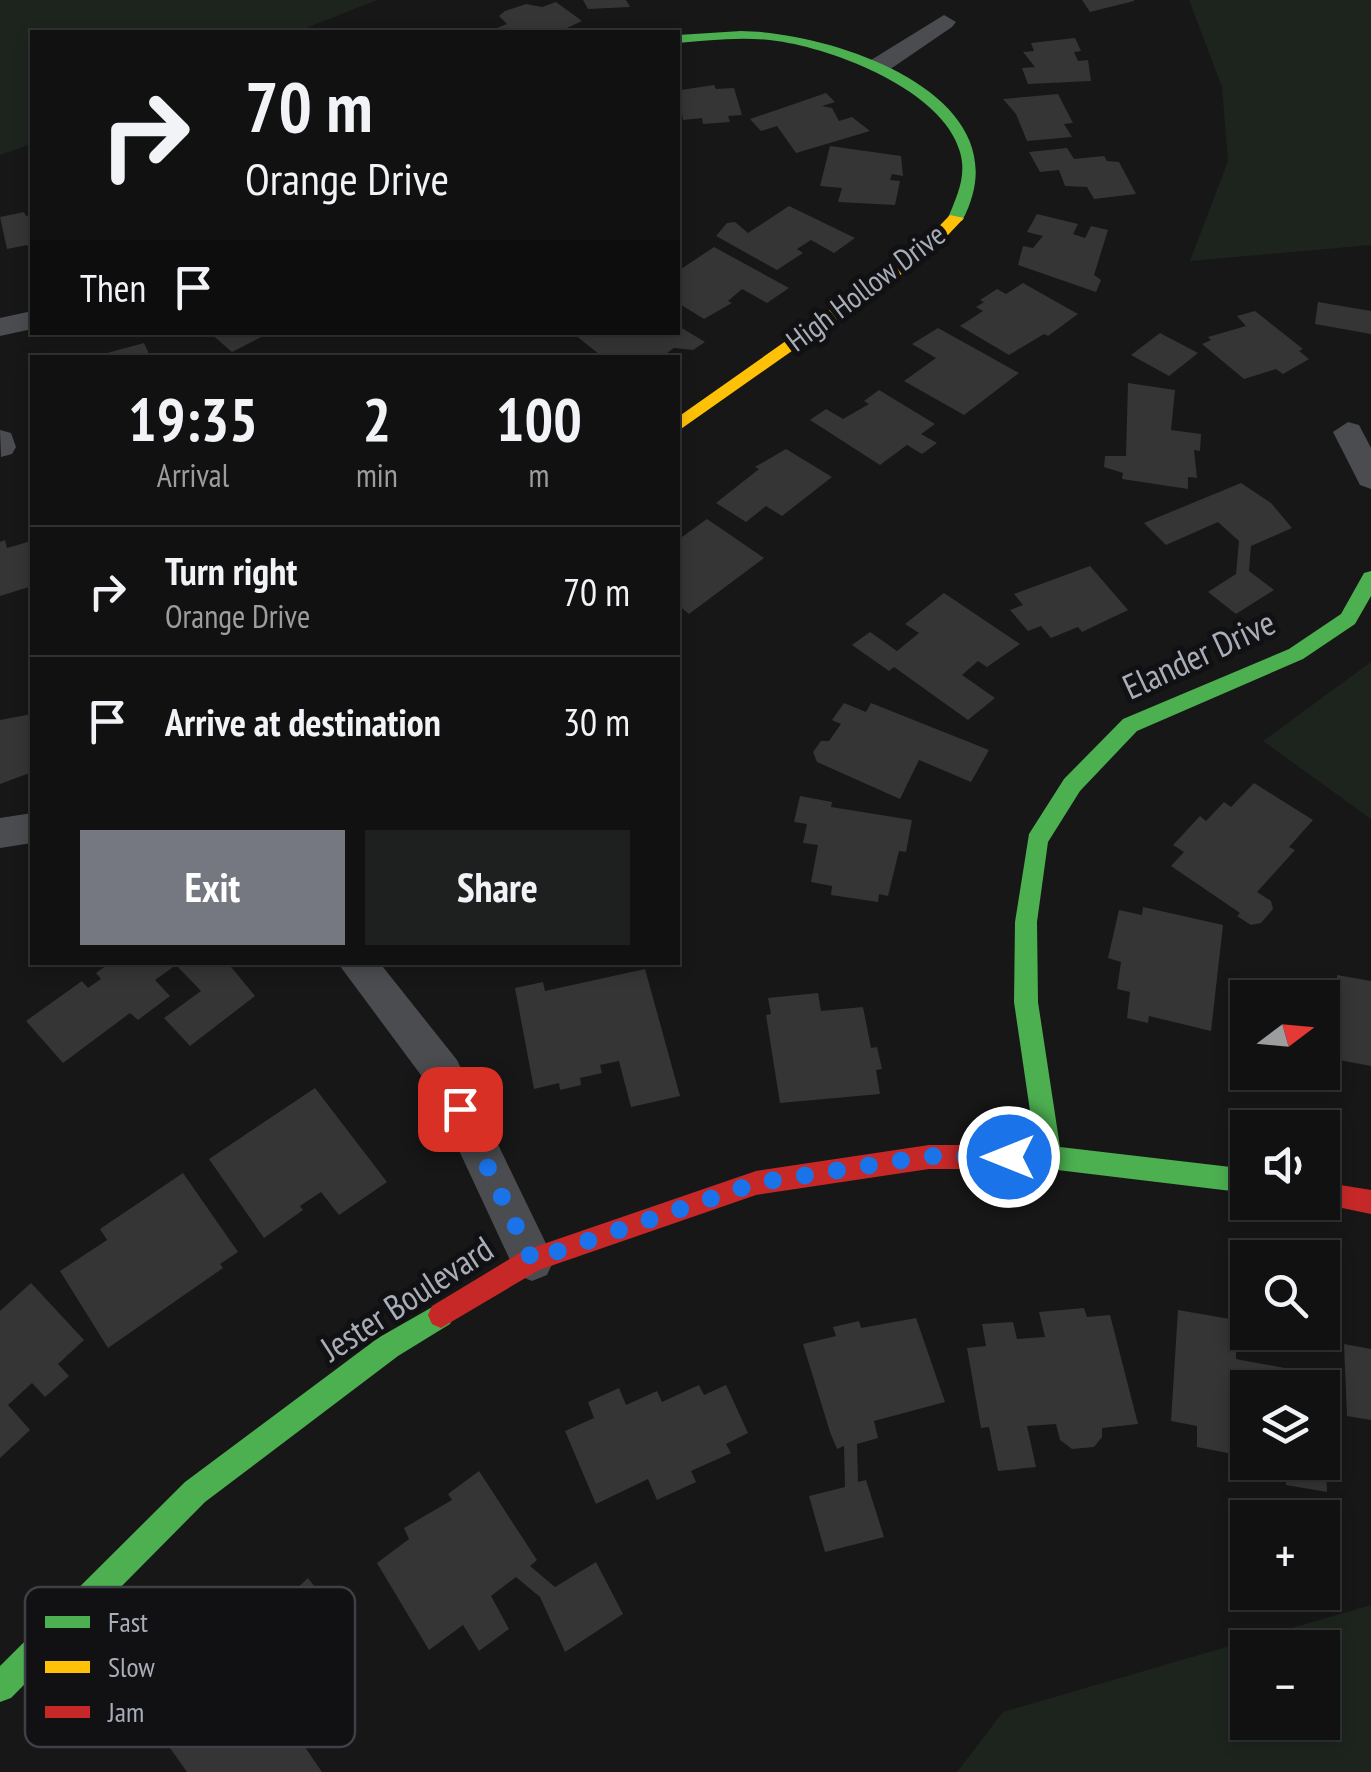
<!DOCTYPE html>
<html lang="en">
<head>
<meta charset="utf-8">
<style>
  body { margin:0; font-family:"PT Sans Narrow",sans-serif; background:#1e1f1f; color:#f1f3f6; height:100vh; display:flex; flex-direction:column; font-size:38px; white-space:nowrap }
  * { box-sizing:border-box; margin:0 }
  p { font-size:32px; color:#9c9d9f }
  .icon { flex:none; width:55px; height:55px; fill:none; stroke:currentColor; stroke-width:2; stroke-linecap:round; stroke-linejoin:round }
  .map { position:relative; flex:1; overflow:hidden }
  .panel { position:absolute; left:30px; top:355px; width:650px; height:610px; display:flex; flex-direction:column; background:#111; border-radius:0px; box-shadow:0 5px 15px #0003,0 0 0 2px #303131 }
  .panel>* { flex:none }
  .hud { position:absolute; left:30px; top:30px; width:650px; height:305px; border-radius:0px; box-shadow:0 5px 15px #0003,0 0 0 2px #303131; background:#111; color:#f1f3f6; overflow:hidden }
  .needle { width:65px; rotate:74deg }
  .controls { position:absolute; left:1230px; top:980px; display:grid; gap:20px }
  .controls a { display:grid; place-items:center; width:110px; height:110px; border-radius:0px; background:#111; box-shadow:0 5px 15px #0003,0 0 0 2px #303131; font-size:50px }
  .pin { position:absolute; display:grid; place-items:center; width:85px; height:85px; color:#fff; margin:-42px; border-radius:20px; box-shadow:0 5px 15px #0006 }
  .me { position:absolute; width:110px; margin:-55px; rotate:270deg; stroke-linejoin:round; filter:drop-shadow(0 0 8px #0008) }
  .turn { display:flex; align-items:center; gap:35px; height:210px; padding:0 50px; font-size:45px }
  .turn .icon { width:130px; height:130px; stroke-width:2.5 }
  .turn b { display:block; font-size:70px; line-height:85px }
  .then { display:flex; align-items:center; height:95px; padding:0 50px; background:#0003; gap:20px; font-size:38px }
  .eta { display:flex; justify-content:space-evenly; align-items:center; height:170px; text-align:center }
  .eta b { font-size:60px; font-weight:800; line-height:70px }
  .cta { display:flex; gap:20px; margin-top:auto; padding:20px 50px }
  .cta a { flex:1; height:115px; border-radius:0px; background:#757880; color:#fff; font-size:40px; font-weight:800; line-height:115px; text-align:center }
  .cta a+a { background:#1e1f1f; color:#f1f3f6 }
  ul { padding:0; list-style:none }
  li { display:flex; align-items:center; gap:30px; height:130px; padding:0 50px; border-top:2px solid #303131 }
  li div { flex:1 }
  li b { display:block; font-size:38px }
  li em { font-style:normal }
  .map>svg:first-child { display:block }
  .green { fill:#1d241e; fill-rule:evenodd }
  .building { fill:#353536 }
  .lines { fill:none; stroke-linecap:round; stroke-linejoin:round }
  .street { fill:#4b4c50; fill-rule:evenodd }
  .fast { fill:#4caf50; fill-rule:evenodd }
  .slow { fill:#ffc107; fill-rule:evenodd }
  .jam { fill:#c62828; fill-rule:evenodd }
  .route { stroke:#1a73e8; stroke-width:18; stroke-dasharray:0 32.4 }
  .labels { text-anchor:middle; stroke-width:10; stroke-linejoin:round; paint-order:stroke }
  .far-street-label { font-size:30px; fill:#a8adb8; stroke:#111113 }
  .street-label { font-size:35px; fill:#a8adb8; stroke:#111113 }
  .key { fill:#111113; stroke:#3e4045; stroke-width:2.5 }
  .key-label { font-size:28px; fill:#a8adb8 }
</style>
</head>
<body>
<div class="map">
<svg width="1371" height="1772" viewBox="0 0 1371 1772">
  <rect width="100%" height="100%" fill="#171717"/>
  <!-- green -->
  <g class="green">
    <polygon points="0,0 377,0 296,32 32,32 32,144 0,155"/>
    <polygon points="1189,0 1371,0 1371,245 1190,261 1228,161 1222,87"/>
    <polygon points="1371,662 1371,819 1263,741"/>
    <path d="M1371,1605V1772H957L1003,1712ZM1248,1648H1322V1722H1248Z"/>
  </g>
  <!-- building -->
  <g class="building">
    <polygon points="583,0 626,0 630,7 588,9"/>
    <polygon points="1082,0 1134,0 1134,1 1090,12"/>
    <polygon points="556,2 582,21 558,32 487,32 507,24 499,16 505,11 526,4 542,7"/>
    <polygon points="1075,38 1081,51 1074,52 1078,61 1088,60 1091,81 1028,84 1022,68 1035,67 1023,52 1034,51 1031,43"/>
    <polygon points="678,83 681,90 714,85 716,89 734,88 742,115 728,116 730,122 703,124 702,118 683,120"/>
    <polygon points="826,93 835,102 822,106 832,108 839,121 852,117 870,131 796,153 777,126 761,131 750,119"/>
    <polygon points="1058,94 1073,123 1064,124 1072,137 1027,141 1016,114 1003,99"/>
    <polygon points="830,146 901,156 903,176 892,174 890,180 900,181 895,205 838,202 842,188 820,186"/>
    <polygon points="1067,148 1074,159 1104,156 1107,161 1119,162 1136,194 1094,199 1087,187 1065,186 1059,170 1040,172 1029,152"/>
    <polygon points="789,206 855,238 834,253 811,240 797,249 803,253 777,270 716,236 727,223 735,222 748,233"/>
    <polygon points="24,212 26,216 32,215 32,251 27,245 7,249 0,217"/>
    <polygon points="1037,214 1078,224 1073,234 1085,238 1091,226 1108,230 1094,275 1101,280 1096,292 1018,265 1023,246 1033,248 1043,236 1027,232"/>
    <polygon points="714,247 789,288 767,303 742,289 728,301 732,303 704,319 678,303 678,271"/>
    <polygon points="1023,283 1078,314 1048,336 1044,334 1009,355 960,326 983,311 976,307 984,302 980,300 997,289 1006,294"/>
    <polygon points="1318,302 1371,311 1371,334 1315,324"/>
    <polygon points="1255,311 1303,349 1299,351 1309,359 1283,374 1276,369 1244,379 1202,344 1211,340 1208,337 1246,326 1237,316"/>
    <polygon points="678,321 683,325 680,327 705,342 693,350 674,348 660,358 604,358 574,334 678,332"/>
    <polygon points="938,328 1019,373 964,415 904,381 936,358 912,344"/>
    <polygon points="209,332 271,332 232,352"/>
    <polygon points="1160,333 1198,353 1169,376 1131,355"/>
    <polygon points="144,343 151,358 96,358 96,356"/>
    <polygon points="1128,383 1175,390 1171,430 1201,434 1200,451 1194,450 1197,478 1188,477 1188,489 1122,479 1123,473 1104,467 1105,456 1126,456"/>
    <polygon points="879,390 935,424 921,434 937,443 922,454 907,445 880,465 810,420 826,409 843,419 869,404 864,401"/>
    <polygon points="786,449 832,477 782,516 766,506 746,522 716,503 759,469 755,467"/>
    <polygon points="1241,483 1271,503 1292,528 1251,546 1249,571 1274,590 1236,614 1208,592 1236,574 1239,541 1218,522 1166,545 1144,523"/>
    <polygon points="707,519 764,558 689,614 678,605 678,540"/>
    <polygon points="5,540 7,548 31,541 32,586 0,596 0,542"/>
    <polygon points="1090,566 1128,610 1082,632 1078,627 1051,638 1041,626 1028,631 1010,610 1023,605 1014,594"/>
    <polygon points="944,593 1020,644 987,667 978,661 962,675 995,698 968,720 894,667 889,671 852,645 870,632 897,651 919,633 905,624"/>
    <polygon points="844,703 866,712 871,703 989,750 971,782 919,760 900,799 817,762 813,752 821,741 829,741 841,724 832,720"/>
    <polygon points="32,714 32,772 0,784 0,720"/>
    <polygon points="1254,783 1313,820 1289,847 1295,850 1257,892 1271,901 1273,909 1261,923 1251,925 1237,916 1240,913 1171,866 1184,852 1173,845 1200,816 1206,821 1224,802 1231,807"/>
    <polygon points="800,796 832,802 831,807 912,820 906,852 899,851 888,896 879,894 878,902 831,895 832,886 811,882 818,845 803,843 807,824 794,822"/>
    <polygon points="1143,907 1223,925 1211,1031 1149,1016 1148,1023 1127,1018 1130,992 1117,989 1121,962 1108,958 1119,910 1142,915"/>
    <polygon points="111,962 227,962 255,996 190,1046 164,1018 201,991 176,965 155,980 170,996 138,1020 130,1013 63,1063 26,1021 82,981 88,988 101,979 96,973"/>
    <polygon points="645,969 680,1096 631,1107 619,1061 600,1065 602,1073 580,1078 581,1085 560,1090 559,1083 534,1089 515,988 543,982 545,991"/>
    <polygon points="1337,975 1371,981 1371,1066 1339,1060"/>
    <polygon points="818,993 821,1011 863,1007 871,1048 877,1047 882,1069 876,1070 880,1094 780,1103 766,1015 771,1014 768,998"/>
    <polygon points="1232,1032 1248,1034 1248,1072 1301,1072 1302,1086 1233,1075"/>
    <polygon points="315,1088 387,1182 339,1215 321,1192 300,1206 303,1210 264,1238 209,1159"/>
    <polygon points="183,1173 238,1252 220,1264 223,1268 108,1348 60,1271 107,1240 100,1229"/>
    <polygon points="31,1283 84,1340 58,1364 69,1376 45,1397 32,1383 8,1405 30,1430 0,1458 0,1311"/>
    <polygon points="1084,1308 1087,1317 1110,1315 1138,1424 1102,1428 1102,1437 1094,1447 1072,1449 1060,1440 1056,1424 1027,1426 1036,1467 998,1471 989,1427 981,1428 967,1348 986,1346 982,1324 1013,1322 1017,1339 1045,1337 1039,1312"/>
    <polygon points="1178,1310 1236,1320 1236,1359 1322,1375 1323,1388 1248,1388 1248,1457 1197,1447 1197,1426 1171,1421"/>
    <polygon points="916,1318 945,1402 874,1421 878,1438 857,1444 858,1482 866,1480 884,1537 825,1552 809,1496 845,1487 844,1446 837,1449 830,1432 803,1344 836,1336 833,1327 859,1321 861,1328"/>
    <polygon points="1344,1344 1371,1349 1371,1420 1347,1416"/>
    <polygon points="699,1385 704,1395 726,1385 748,1433 726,1444 731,1453 691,1471 696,1482 657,1500 648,1479 596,1504 565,1431 594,1418 588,1402 619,1388 626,1405 657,1391 662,1402"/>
    <polygon points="1286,1462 1326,1462 1327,1492 1286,1485"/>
    <polygon points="479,1471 537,1560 530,1566 555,1587 596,1562 623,1614 565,1652 540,1597 516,1577 491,1596 509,1629 479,1651 463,1625 429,1650 377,1563 409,1539 404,1528 452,1500 448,1494"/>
    <polygon points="308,1578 344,1625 339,1630 352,1643 326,1669 314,1654 270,1696 322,1772 187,1772 163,1738 241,1664 247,1673 261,1660 244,1638"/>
  </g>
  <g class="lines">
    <!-- street -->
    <g class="street">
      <polygon points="944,15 956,22 952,27 889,70 871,70 868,65 871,60"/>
      <polygon points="32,311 32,329 0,336 0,318"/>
      <polygon points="1348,422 1359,425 1371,448 1371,489 1360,485 1333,432"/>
      <polygon points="0,430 11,433 16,447 12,454 1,457"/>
      <polygon points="32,813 32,843 0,848 0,818"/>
      <polygon points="337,962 379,962 457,1060 554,1260 547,1275 532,1281 517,1275 429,1086"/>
    </g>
    <!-- fast -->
    <g class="fast">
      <path d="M741,31C834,32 1029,96 962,221L948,218C957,196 967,176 960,152C943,90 834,49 777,41C744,36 710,40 678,43V35Z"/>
      <polygon points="1371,571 1371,596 1355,624 1303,659 1137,731 1080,791 1048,842 1037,922 1038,1002 1060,1147 1248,1169 1248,1193 1049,1169 977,1169 968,1165 964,1157 968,1149 977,1145 1035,1145 1014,1002 1015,922 1029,834 1064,779 1123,719 1289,649 1341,614 1364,573"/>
      <polygon points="441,1302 450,1306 454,1315 450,1324 398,1356 205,1502 11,1698 0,1702 0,1666 185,1482 378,1338"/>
    </g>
    <!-- slow -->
    <polygon class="slow" points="950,215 964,218 930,254 678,431 678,417 918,248"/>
    <!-- jam -->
    <g class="jam">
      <polygon points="929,1145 977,1145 986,1149 990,1157 986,1165 977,1169 929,1169 756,1195 539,1270 441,1328 432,1324 428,1315 432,1306 523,1251 756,1171"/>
      <polygon points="1322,1182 1371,1190 1371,1214 1313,1202 1322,1202"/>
    </g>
  </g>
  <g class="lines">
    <!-- route -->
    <polyline class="route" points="460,1109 532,1260 756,1183 929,1156 1009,1157"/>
  </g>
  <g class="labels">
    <!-- far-street labels -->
    <g class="far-street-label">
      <text transform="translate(866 288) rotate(-37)" y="10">High Hollow Drive</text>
    </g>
    <!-- street labels -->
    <g class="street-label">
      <text transform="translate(1199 655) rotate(-25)" y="12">Elander Drive</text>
      <text transform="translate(407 1299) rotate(-33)" y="12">Jester Boulevard</text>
    </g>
  </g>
  <!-- legend -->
  <rect x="25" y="1587" width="330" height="160" rx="15" class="key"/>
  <rect x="45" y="1616" width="45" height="12" fill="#4caf50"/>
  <rect x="45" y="1661" width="45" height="12" fill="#ffc107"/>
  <rect x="45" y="1706" width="45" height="12" fill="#c62828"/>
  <g class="key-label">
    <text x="108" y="1632">Fast</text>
    <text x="108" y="1677">Slow</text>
    <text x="108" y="1722">Jam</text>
  </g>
</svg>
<div class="controls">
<a><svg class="needle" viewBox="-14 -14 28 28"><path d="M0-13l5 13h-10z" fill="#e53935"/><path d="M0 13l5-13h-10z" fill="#9c9d9f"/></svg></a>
<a><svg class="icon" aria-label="sound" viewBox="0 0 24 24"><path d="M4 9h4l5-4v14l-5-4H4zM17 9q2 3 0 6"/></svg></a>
<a><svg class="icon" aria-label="search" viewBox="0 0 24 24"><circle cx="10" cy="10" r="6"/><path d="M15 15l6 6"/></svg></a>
<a><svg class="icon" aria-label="layers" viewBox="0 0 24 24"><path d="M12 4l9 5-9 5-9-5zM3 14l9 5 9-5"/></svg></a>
<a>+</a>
<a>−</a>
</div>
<div class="pin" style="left:460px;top:1109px;background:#d93025"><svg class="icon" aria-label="arrive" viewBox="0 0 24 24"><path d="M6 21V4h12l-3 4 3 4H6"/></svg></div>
<svg class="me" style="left:1009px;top:1157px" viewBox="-20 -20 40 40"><circle r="17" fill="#1a73e8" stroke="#fff" stroke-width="3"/><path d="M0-11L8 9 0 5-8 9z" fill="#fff"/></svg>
<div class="hud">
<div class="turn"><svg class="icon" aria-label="right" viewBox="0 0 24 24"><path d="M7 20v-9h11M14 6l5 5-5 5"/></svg><div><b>70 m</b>Orange Drive</div></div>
<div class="then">Then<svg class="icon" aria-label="arrive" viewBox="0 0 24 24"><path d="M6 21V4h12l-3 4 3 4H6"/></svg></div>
</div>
<section class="panel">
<div class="eta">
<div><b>19:35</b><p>Arrival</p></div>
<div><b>2</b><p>min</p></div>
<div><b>100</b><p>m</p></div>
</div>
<ul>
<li><svg class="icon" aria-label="right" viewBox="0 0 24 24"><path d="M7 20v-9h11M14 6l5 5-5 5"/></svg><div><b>Turn right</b><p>Orange Drive</p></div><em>70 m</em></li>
<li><svg class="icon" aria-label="arrive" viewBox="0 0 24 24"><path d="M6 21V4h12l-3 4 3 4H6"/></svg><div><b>Arrive at destination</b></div><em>30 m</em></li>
</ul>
<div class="cta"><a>Exit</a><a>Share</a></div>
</section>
</div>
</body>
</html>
